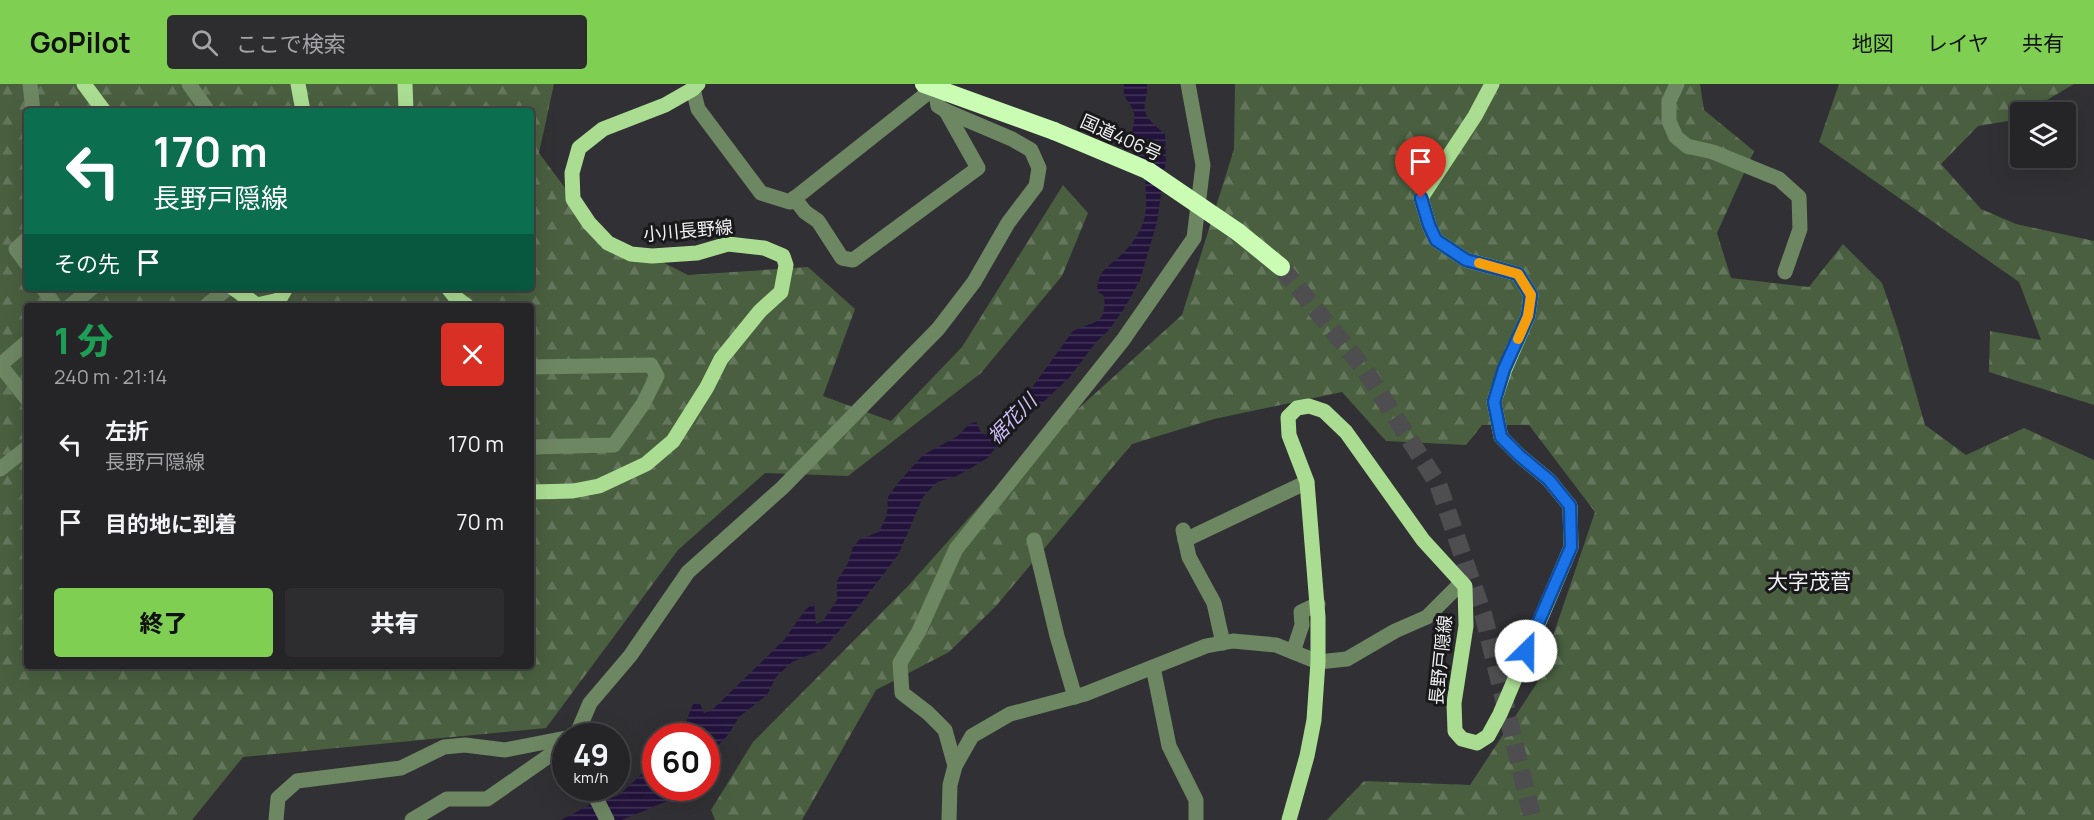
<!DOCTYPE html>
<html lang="ja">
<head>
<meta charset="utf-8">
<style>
  body { margin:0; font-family:Manrope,"Noto Sans JP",sans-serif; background:#2d2c2f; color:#f1f3f6; height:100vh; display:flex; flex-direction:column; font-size:22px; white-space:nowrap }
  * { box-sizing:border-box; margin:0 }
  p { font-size:20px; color:#a3a4a7 }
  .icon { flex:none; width:33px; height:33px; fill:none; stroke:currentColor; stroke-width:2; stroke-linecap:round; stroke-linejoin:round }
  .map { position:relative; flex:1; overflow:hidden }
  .side { position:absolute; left:24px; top:219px; width:510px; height:366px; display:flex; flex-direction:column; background:#252427; border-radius:6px; box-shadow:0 6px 24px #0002,0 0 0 2px #424144 }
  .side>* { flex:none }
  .guide { position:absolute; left:24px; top:24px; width:510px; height:183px; border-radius:6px; box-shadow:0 6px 24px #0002,0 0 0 2px #424144; background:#0b6e4f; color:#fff; overflow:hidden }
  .controls { position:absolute; left:2010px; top:18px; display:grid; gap:12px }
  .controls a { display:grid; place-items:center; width:66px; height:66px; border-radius:6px; background:#252427; box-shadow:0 6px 24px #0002,0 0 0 2px #424144; font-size:30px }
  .speed { position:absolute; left:552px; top:639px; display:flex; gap:12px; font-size:30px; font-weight:700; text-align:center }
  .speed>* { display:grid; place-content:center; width:78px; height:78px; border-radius:50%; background:#252427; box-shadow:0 6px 24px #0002,0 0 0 2px #424144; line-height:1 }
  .speed small { font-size:15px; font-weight:400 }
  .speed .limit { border:9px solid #d22; background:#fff; color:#111 }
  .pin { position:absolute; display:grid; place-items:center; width:51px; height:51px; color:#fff; margin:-62px -26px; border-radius:50% 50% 50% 0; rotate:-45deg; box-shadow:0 0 6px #0007 }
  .pin .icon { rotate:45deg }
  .me { position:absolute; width:66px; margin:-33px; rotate:23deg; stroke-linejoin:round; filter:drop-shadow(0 0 4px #0008) }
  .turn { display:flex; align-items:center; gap:21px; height:126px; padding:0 30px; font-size:27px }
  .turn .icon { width:78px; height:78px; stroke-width:2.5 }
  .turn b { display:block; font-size:42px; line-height:51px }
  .then { display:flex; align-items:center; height:57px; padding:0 30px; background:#0003; gap:12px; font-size:22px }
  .round { display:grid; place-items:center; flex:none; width:63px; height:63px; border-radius:6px; background:#2d2c2f }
  .head { display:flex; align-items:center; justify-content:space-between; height:102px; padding:0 30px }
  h1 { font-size:36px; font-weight:800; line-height:45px; color:#1e9e55 }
  .primary-button { display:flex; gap:12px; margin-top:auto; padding:12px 30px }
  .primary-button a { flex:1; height:69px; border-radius:6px; background:#7fd052; color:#111; font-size:24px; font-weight:800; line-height:69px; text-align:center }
  .primary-button a+a { background:#2d2c2f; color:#f1f3f6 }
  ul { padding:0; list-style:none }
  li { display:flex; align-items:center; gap:18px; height:78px; padding:0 30px }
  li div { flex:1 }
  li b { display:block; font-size:22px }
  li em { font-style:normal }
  header { display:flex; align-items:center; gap:36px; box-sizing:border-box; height:84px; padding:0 30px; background:#7fd052; color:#111 }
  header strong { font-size:28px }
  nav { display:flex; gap:33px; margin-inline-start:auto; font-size:21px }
  .search { width:420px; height:54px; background:#2d2c2f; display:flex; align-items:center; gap:15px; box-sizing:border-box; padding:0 21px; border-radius:6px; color:#a3a4a7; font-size:22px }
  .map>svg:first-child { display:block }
  .forest { fill:url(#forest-firs); fill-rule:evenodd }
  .water { fill:url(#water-rules) }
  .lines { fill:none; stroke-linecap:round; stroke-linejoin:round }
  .highway-tunnel { stroke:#4e4d50; stroke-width:18; stroke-dasharray:18 9; stroke-linecap:butt }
  .minor { stroke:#6e8763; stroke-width:15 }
  .major { stroke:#aadd92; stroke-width:15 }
  .highway { stroke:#cafcb3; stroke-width:18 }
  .highway-bridge { stroke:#cafcb3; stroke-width:18 }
  .route-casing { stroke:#114b97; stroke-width:15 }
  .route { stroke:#1a73e8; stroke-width:10 }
  .slow { stroke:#f59e0b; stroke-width:10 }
  .labels { text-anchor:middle; stroke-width:6; stroke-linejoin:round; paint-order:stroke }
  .street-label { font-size:18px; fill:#efeff2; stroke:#19181a }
  .water-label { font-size:20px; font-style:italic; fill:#cebdf9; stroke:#19181a }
  .quarter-label { font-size:21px; fill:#efeff2; stroke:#19181a }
</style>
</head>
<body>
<header>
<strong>GoPilot</strong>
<div class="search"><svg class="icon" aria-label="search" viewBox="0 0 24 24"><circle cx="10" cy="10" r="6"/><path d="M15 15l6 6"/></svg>ここで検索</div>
<nav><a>地図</a><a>レイヤ</a><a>共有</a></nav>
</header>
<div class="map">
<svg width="2094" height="736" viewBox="0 0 2094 736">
  <defs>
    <pattern id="forest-firs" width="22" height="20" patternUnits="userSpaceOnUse" patternTransform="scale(1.5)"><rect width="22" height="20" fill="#495f3f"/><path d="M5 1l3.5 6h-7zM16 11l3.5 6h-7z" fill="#64765b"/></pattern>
    <pattern id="water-rules" width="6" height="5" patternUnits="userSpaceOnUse" patternTransform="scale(1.5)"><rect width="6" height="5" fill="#23133c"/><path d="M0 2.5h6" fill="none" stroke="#433659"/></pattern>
  </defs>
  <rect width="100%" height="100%" fill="#313034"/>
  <!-- forest -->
  <g class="forest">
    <path d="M0,0H554L539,69L595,144L688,191L808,183L855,225L823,312L891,337L962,263L1063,101L1088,129L1062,192L981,289L848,392L765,389L678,466L546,644L243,673L192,736H0ZM27,27H531V204H27ZM27,222H531V582H27Z"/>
    <polygon points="1235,0 1700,0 1704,26 1754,67 1717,149 1731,194 1809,203 1843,160 1882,199 1897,243 1925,341 1966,371 2024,344 2094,376 2094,736 1327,736 1364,697 1470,701 1537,599 1595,428 1529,341 1482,341 1466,361 1386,357 1342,308 1214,335 1132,360 996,522 949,568 876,606 802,736 715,736 711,726 753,658 908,502 1017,380 1182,231 1234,65"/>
    <polygon points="1839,0 2074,0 2027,28 2020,28 2020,33 2014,36 1978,42 1941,80 1981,125 2016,140 2094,157 2094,321 1989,288 1990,247 2041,256 2019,198 1819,58"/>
  </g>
  <!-- water -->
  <g class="water">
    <path d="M1124,0H1147C1148,7 1146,12 1145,19C1142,33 1156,42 1165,50L1166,75L1157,138L1140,196L1124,225L1108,247L1096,258L1069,294L997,361L989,373L971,384L955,393L937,398L923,413L898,471L846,539L823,565L792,578L776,593L767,611L739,633L728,651L715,664L707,668L706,652H680C687,640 688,630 694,618L700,620L704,629L711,627L785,555L805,526L814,519L816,540L823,537L837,516V497L848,479L853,463L860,455L879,448L887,431L888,413L898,399L923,371L958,352L969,340L976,338L982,350L990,351L1020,320L1073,247C1094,236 1107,242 1104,212L1097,207C1098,185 1108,184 1121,171C1132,161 1142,146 1145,132C1147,122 1146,92 1143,82C1140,73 1135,65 1133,56C1130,47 1136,38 1134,29C1130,16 1122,16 1124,0Z"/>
    <polygon points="655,678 656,704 691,704 684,710 622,736 561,736 595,718 598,719 619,711"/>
  </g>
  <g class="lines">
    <!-- highway-tunnel -->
    <polyline class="highway-tunnel" points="1281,183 1365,286 1438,400 1484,533 1533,736"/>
    <!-- minor -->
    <g class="minor">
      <polyline points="30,0 33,27"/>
      <polyline points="189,0 208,27"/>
      <polyline points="1677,0 1669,17 1669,37 1676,53 1687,62 1713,68 1779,95 1799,113 1800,145 1785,188"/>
      <polyline points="794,114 805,128 818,137 842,174 853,176 978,84 946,27"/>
      <polyline points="27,155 16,165 27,180"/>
      <polyline points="43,204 55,222"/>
      <polyline points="70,222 92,204"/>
      <polyline points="206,222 228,204"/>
      <polyline points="0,281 27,315"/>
      <polyline points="0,281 27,258"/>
      <polyline points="531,283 651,281 657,292 643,320 614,361 531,363"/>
      <polyline points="0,385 27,364"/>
      <polyline points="1183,446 1189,473 1214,519 1223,559"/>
      <polyline points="1034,456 1057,552 1075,613"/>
      <polyline points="1185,456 1307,398"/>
      <polyline points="1293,568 1302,541 1301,528 1318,520"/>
      <polyline points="1153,583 1169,662 1196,716 1196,736"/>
      <polyline points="576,652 590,619 630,572 688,488 782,404 938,245 974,198 1008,139 1036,102 1039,84 1031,66 1012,55 946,27 938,22 935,3 790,118 761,109 698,25 693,5"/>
      <polyline points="955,682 945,646 928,629 902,609 900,579 919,547 956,465 1123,256 1194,154 1203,81 1188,0"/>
      <polyline points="591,704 607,736"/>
      <polyline points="276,736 278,714 297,697 401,684 444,663 465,661 505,666 566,654"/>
      <polyline points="412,736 447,715 487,715 566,660"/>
      <polyline points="949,736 950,701 955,682 972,652 1010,630 1085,610 1206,562 1233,557 1276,561 1318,578 1347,575 1395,547 1427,533 1462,498"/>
    </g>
    <!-- major -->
    <g class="major">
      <polyline points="84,0 104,27"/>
      <polyline points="298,0 303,27"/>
      <polyline points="405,0 406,27"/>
      <polyline points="233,204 257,221 279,216 286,204"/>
      <polyline points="448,204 455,213 467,222"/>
      <polyline points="531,408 573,407 599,402 646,380 673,357 707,303 721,275 760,227 781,208 786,181 783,172 764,164 728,160 697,169 652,172 631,170 608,159 589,139 573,115 572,89 579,64 603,45 665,21 693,5 698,0"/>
      <polyline points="1289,736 1307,672 1314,636 1318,578 1318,533 1307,398 1289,351 1288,333 1297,324 1309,322 1324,327 1346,348 1423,456 1465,502 1466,542 1454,619 1455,647 1462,655 1477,659 1488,652 1500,630 1571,463 1570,422 1549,396 1520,372 1501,353 1494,318 1505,285 1528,232 1531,211 1518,190 1466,176 1436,156 1429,141 1421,114 1475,32 1492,0"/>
    </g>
    <!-- highway -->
    <g class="highway">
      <polyline points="924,0 1054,47"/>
      <polyline points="1238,148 1281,183"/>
    </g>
    <!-- highway-bridge -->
    <polyline class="highway-bridge" points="1054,47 1147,86 1238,148"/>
  </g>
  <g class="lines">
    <defs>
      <polyline id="route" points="1421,114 1429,141 1436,156 1466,176 1518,190 1531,211 1528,232 1504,285 1494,318 1501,353 1520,372 1549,396 1570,422 1571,463 1526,567"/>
    </defs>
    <!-- route casing -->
    <use href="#route" class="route-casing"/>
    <!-- route -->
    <use href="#route" class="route"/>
    <!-- slow -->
    <polyline class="slow" points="1479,179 1518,190 1531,211 1528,232 1518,255"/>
  </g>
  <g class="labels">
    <!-- street labels -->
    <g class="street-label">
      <text transform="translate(1121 54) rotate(24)" y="6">国道406号</text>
      <text transform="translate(688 147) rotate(-5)" y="6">小川長野線</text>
      <text transform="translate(1441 576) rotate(-84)" y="6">長野戸隠線</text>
    </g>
    <!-- water labels -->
    <g class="water-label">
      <text transform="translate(1012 335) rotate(-46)" y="7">裾花川</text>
    </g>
    <!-- quarter labels -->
    <g class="quarter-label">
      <text x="1809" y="505">大字茂菅</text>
    </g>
  </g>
</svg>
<div class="controls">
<a><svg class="icon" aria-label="layers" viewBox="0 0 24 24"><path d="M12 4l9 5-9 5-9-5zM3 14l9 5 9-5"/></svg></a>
</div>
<div class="speed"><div>49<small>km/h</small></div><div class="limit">60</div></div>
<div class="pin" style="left:1421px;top:114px;background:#d93025"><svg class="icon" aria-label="arrive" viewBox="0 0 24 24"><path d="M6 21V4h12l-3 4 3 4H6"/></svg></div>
<svg class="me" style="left:1526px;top:567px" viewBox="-20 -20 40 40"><circle r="19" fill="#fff"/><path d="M0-13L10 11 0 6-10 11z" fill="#1a73e8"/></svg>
<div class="guide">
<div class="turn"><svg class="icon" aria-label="left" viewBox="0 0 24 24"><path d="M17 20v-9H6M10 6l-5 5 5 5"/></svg><div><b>170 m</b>長野戸隠線</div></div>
<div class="then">その先<svg class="icon" aria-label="arrive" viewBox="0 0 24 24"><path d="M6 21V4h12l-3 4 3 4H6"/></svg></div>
</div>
<section class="side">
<div class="head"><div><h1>1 分</h1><p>240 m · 21:14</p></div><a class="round" style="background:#d93025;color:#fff"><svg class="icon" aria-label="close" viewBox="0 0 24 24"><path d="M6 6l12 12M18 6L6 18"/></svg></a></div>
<ul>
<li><svg class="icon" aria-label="left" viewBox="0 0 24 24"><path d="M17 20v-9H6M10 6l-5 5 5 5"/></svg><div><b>左折</b><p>長野戸隠線</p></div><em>170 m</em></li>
<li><svg class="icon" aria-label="arrive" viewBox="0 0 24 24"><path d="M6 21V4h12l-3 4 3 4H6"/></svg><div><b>目的地に到着</b></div><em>70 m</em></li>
</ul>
<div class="primary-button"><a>終了</a><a>共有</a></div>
</section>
</div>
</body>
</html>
